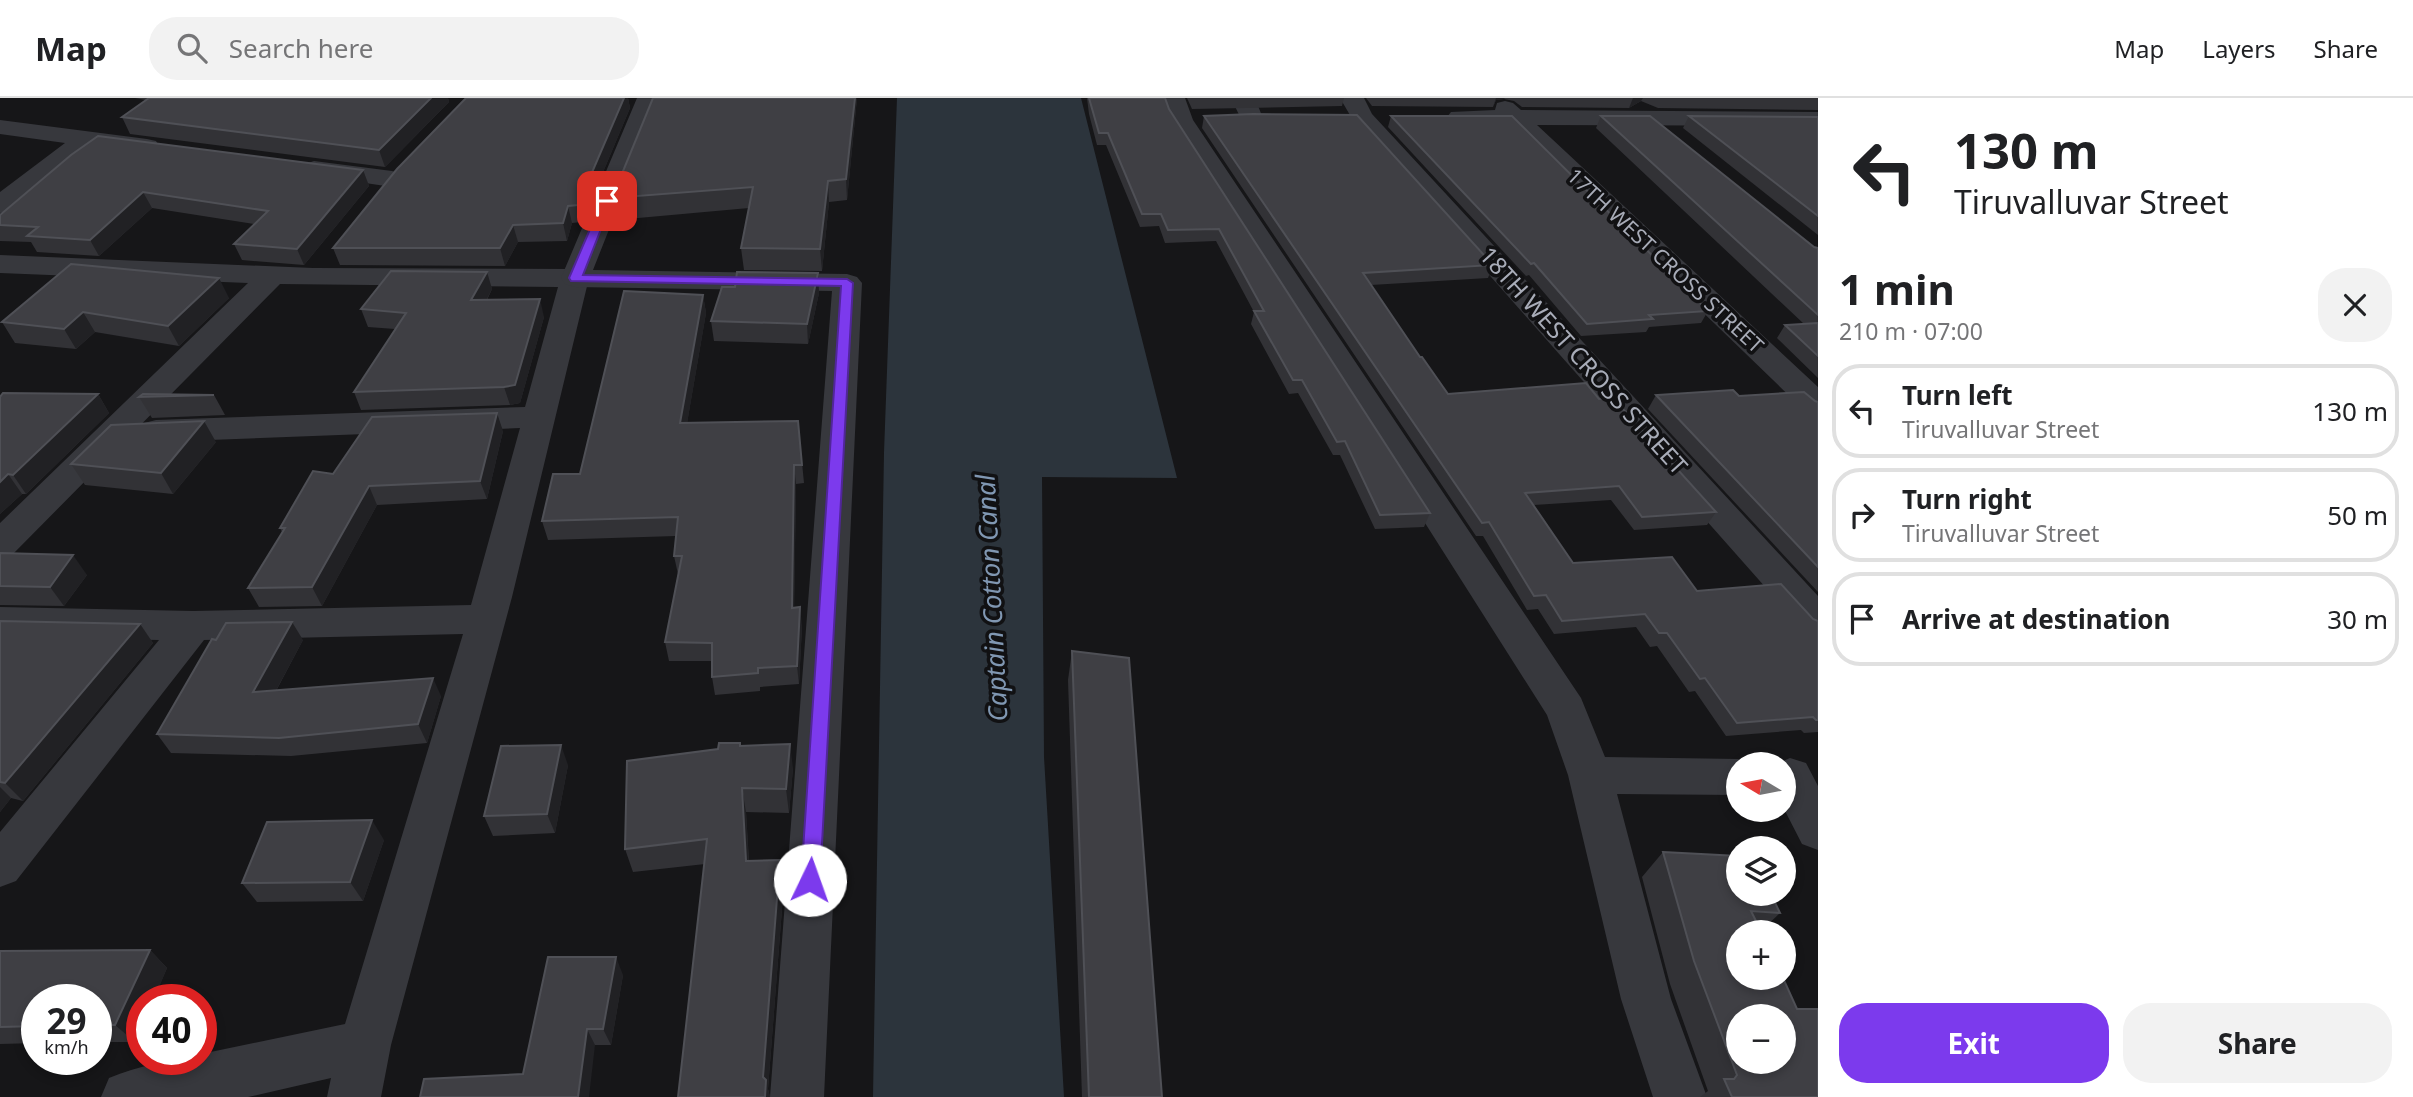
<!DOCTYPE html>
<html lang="en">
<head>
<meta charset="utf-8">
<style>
  body { margin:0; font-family:"Noto Sans",sans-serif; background:#f2f2f2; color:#202124; height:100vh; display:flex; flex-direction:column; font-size:26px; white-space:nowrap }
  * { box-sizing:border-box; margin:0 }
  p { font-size:23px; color:#757577 }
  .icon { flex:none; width:38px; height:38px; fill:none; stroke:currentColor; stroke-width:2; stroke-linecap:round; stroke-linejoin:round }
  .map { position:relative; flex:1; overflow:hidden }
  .sheet { display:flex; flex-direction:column; background:#fff; width:595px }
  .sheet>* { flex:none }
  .banner { background:#fff; color:#202124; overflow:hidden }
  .needle { width:46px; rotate:280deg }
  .buttons { position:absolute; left:1726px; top:654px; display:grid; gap:14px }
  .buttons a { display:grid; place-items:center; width:70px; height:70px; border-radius:50%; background:#fff; box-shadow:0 4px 10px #0003; font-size:35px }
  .speed { position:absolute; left:21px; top:886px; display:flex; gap:14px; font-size:35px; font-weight:700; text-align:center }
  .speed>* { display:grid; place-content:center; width:91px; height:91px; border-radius:50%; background:#fff; box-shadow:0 4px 10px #0003; line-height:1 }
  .speed small { font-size:18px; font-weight:400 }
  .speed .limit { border:10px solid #d22; background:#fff; color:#111 }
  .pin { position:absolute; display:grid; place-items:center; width:60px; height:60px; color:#fff; margin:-30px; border-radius:14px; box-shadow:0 4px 10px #0006 }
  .me { position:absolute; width:77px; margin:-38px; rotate:3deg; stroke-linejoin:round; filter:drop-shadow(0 0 5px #0008) }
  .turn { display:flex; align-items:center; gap:24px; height:147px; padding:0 21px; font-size:32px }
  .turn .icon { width:91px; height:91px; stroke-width:2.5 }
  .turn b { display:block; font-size:49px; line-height:60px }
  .round { display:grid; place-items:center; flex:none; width:74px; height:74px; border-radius:28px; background:#f2f2f2 }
  .overview { display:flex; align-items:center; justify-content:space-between; height:119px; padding:0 21px }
  h1 { font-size:42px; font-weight:700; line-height:52px }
  .cta { display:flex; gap:14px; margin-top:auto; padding:14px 21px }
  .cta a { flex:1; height:80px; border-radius:28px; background:#7c3aed; color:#fff; font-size:28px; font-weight:700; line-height:80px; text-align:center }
  .cta a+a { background:#f2f2f2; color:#202124 }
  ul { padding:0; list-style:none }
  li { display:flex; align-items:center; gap:21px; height:94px; margin:0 14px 10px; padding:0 7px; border:4px solid #e0e0e0; border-radius:28px }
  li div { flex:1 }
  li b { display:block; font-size:26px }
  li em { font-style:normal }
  header { display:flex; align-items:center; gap:42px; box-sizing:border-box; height:98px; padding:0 35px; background:#fff; border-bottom:2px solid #e0e0e0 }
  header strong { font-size:33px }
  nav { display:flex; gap:38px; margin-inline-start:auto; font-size:24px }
  .search { width:490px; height:63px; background:#f2f2f2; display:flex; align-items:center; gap:18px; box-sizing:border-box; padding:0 24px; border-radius:28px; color:#757577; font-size:26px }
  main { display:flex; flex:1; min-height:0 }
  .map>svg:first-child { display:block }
  .water { fill:#2c343c }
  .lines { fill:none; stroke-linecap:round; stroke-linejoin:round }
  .minor { fill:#37383d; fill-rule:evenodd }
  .tertiary { fill:#37383d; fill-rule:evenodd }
  .wall { fill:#323236 }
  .shaded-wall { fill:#212124 }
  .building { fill:#3f3f44; stroke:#4f5056; stroke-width:2; fill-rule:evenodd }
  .route { fill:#7c3aed; stroke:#51269a; stroke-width:2 }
  .labels { text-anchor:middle; stroke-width:7; stroke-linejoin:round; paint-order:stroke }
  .far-street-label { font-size:21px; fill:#a8acb8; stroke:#111113 }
  .street-label { font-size:24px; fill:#a8acb8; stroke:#111113 }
  .water-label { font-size:26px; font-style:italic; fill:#8097b2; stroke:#111113 }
</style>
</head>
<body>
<header>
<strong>Map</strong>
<div class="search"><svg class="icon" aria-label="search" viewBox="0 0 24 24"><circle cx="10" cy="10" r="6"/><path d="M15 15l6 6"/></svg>Search here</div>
<nav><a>Map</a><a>Layers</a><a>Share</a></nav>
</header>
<main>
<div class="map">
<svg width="1818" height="999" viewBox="0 0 1818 999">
  <rect width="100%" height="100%" fill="#161618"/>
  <!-- water -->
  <polygon class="water" points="897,0 1081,0 1177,380 1042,379 1044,659 1064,999 873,999 884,355"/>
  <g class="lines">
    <!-- minor -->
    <g class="minor">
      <polygon points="1161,0 1185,0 1193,22 1581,600 1605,659 1738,661 1754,666 1738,667 1738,697 1617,696 1671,901 1707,999 1653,999 1621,901 1568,677 1547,617 1169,22"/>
      <polygon points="1231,0 1255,0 1262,18 1258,23 1250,25 1242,23"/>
      <polygon points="1340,0 1364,0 1372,16 1818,498 1818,538 1804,533 1354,24"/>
      <polygon points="1505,3 1513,5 1521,12 1818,14 1818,28 1537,27 1818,289 1818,317 1806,314 1508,26 1451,24 1447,19 1451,14 1495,12 1497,5"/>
      <polygon points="0,22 147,41 156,43 159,48 156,53 147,55 92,48 9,113 0,115 0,94 65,45 0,36"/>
      <polygon points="314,63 392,73 401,76 405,81 401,86 392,89 305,76 301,71 305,66"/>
      <path d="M0,157L313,170L575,171L585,174L589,180L512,499L391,947L381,999H327L331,980L248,999H101L109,980C138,968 170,961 201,961V956L345,926L463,536L204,542L16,783L0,789V734L159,542L0,539V509L193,513L471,507L520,330L156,344L144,341L139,333L144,325L156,322L525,309L558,189L280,186L13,456L0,460V425L248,185L0,175Z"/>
      <polygon points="1790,660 1806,665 1818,688 1818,752 1802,746 1783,709 1783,667 1774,667"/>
    </g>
    <!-- tertiary -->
    <polygon class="tertiary" points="637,0 661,0 593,172 847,176 857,179 862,185 824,999 770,999 832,193 575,189 565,186 561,180"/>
  </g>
  <!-- wall -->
  <g class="wall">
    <polygon points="135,0 448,0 449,4 385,69 130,36 122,19 146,2"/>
    <polygon points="466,0 628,0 630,10 582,124 572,125 567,143 518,144 505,168 340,167 333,150"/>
    <polygon points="857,0 847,102 829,104 822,173 744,172 741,150 749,110 616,122 612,100"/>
    <polygon points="1087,0 1165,0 1169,11 1430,415 1424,429 1375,431 1340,357 1333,357 1298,295 1289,296 1251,226 1254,214 1216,143 1165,145 1159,128 1140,129 1106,47 1097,47 1089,16"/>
    <polygon points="1187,0 1344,0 1342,8 1192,11"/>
    <polygon points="1366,0 1818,0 1818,12 1658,10 1641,3 1629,10 1522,9 1514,3 1504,1 1496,2 1493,9 1372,8"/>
    <polygon points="1204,18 1493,167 1488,180 1371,187 1420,259 1448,296 1599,301 1716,414 1707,427 1634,432 1611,402 1534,407 1573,465 1697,493 1818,523 1818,634 1804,635 1801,632 1726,638 1695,593 1689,594 1657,548 1650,549 1636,529 1554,536 1538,511 1527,512 1483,438 1476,438 1202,30"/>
    <polygon points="1391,18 1708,213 1701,225 1649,229 1646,234 1581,238 1529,177 1526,178 1388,29"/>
    <polygon points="1601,18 1814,149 1818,150 1818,280 1777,240 1785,227 1804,226 1596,30"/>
    <polygon points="1689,18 1818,19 1818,137 1683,30"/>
    <polygon points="71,57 363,72 369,88 304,167 242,162 234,146 254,126 152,110 99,158 37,154 31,144 0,143 0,117"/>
    <polygon points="71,166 229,200 179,248 95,234 76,251 15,245 2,224"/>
    <polygon points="487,174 492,191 487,202 544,219 520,305 510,307 361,312 354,294 395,231 368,229 361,211"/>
    <polygon points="818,175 819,195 808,246 714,243 711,223 735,189"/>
    <polygon points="703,197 706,215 687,325 798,323 804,385 796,386 794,509 802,528 799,586 760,589 760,593 715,597 712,579 712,563 669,563 665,544 678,476 674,458 676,438 548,442 542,423 580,376"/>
    <polygon points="98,296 109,315 26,396 22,396 0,416 0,299"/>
    <polygon points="214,297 225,317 152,320 139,299"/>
    <polygon points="1656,297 1739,298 1818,304 1818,494 1648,311"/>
    <polygon points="503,333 487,401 377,407 322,508 259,509 248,490 282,434 280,430 333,376"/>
    <polygon points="216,344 173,396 85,387 71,366"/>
    <polygon points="0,455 87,477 64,508 0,507"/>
    <polygon points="0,523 140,526 153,545 23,703 11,700 0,714"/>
    <polygon points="216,542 303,542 276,593 441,598 427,645 291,658 171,655 157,636"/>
    <polygon points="1072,553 1162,999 1082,999 1068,582"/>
    <polygon points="740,648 793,670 789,715 746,714 749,763 784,785 768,991 770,999 678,999 705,766 633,774 625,751"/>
    <polygon points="568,667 555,735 493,738 484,718"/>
    <polygon points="384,742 363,803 257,804 242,785"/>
    <polygon points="1663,754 1780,815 1761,833 1818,999 1700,999 1708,993 1670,886 1642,779"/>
    <polygon points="150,852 167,870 135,944 96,944 96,901 37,901 37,945 0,946 0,853"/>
    <polygon points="623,877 611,947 595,947 523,976"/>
  </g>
  <!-- shaded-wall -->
  <g class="shaded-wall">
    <polygon points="431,0 448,0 449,4 385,69 379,52"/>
    <polygon points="624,0 628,0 630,10 582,124 578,107"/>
    <polygon points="855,0 857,0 847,102 846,81"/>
    <polygon points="1496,0 1505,0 1504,1 1496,2 1493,9"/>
    <polygon points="1633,0 1643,0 1641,3 1629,10"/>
    <polygon points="363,72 369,88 304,167 297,151"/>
    <polygon points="828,83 829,104 822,173 820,151"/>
    <polygon points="143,94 152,110 99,158 90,142"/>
    <polygon points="568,108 572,125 567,143 563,125"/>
    <polygon points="513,127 518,144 505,168 500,150"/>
    <polygon points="487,174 492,191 477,220 471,202"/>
    <polygon points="818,175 819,195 808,246 807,226"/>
    <polygon points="219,180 229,200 179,248 168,228"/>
    <polygon points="703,197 706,215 684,343 680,325"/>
    <polygon points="540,201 544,219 520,305 510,307 504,289"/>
    <polygon points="83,214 95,234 76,251 64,231"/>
    <polygon points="98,296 109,315 26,396 13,377"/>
    <polygon points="497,315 503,333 487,401 480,383"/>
    <polygon points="204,323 216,344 173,396 161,375"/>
    <polygon points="794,367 796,386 794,528 792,510"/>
    <polygon points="8,376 22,396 0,416 0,384"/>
    <polygon points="369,388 377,407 322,508 312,489"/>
    <polygon points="73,457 87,477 64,508 50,489"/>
    <polygon points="800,509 802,528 799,586 797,568"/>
    <polygon points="292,524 303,542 265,613 253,594"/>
    <polygon points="140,526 153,545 23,703 5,685"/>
    <polygon points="433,580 441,598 427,645 418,626"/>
    <polygon points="790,646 793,670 789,715 786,691"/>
    <polygon points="561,647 568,667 555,735 547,716"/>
    <polygon points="0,689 11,700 0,714"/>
    <polygon points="742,690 746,714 750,786 746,763"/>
    <polygon points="372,722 384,742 363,803 350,784"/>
    <polygon points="780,762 784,785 768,991 770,999 765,999 763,979"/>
    <polygon points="150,852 167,870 154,901 142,901 142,928 135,944 115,927"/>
    <polygon points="616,859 623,877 611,947 603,931"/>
    <polygon points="587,931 595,947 589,999 578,999"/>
  </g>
  <!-- building -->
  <g class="building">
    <polygon points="149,0 431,0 379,52 122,19"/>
    <polygon points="466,0 624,0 578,107 568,108 563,125 513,127 500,150 333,150 397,71"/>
    <polygon points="653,0 855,0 846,81 828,83 820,151 741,150 753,89 612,100"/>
    <polygon points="1089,0 1165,0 1169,11 1430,415 1380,417 1345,343 1337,344 1302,282 1293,282 1254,213 1264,213 1219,131 1168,132 1161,116 1142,116 1108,35 1099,35"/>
    <polygon points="1253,16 1357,17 1493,167 1363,175 1420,259 1422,259 1448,296 1586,285 1599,301 1613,300 1716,414 1642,419 1619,388 1525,395 1573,465 1672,459 1697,493 1781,486 1813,521 1818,523 1818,622 1816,622 1813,619 1737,625 1705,580 1700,581 1667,535 1659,535 1645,516 1562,523 1546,497 1534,498 1489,424 1482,425 1204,18"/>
    <polygon points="1391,18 1512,18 1708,213 1649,217 1653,221 1587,226 1534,165 1531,166"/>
    <polygon points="1601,18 1650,18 1814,149 1818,150 1818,217"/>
    <polygon points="1689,18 1818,19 1818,118"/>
    <polygon points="98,38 363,72 297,151 234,146 268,113 143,94 90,142 27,138 38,129 0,127 0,117 71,57"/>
    <polygon points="71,166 219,180 168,228 83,214 64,231 2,224"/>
    <polygon points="391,173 487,174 471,202 540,201 515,287 504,289 354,294 406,215 361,211"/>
    <polygon points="737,174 818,175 807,226 711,223 722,189 735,189"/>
    <polygon points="624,193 703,197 680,325 798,323 802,367 794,367 792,510 800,509 797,568 758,570 758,575 712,579 712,545 665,544 682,458 674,458 678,419 542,423 553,376 580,376"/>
    <polygon points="1818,225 1818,258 1785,227"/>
    <polygon points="1733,292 1739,298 1804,294 1815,303 1818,304 1818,469 1656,297"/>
    <polygon points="3,295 98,296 13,377 8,376 0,384 0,299"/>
    <polygon points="143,296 214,297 139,299"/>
    <polygon points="497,315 480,383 369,388 312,489 248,490 285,430 280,430 313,373 333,376 372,319"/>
    <polygon points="204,323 161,375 71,366 111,327"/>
    <polygon points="0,455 73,457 50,489 0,488"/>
    <polygon points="0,523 140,526 5,685 0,684"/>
    <polygon points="292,524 253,594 433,580 418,626 279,640 157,636 212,541 216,542 226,525"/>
    <polygon points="1072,553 1129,560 1162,999 1089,999"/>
    <polygon points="719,645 740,645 740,648 790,646 786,691 742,690 746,763 780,762 763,979 766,982 765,999 678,999 707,741 625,751 627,663 718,651"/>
    <polygon points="561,647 547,716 484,718 501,648"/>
    <polygon points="372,722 350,784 242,785 267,724"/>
    <path d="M1663,754L1738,758V796H1771L1780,815L1751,813L1762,835H1738V880H1783L1797,911H1818V999H1732L1724,981H1734L1737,977L1694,863ZM1738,919H1783V964H1738Z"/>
    <polygon points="150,852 115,927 96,927 96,901 37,901 37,928 0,929 0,853"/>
    <polygon points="548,859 616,859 603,931 587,931 578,999 420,999 424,981 523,976"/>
  </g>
  <!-- route -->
  <polygon class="route" points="603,101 612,103 583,177 847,181 853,185 820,782 817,788 810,791 804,788 801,782 841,188 571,183 569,180"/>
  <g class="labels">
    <!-- far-street labels -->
    <g class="far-street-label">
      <text transform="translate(1665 163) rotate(43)" y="7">17TH WEST CROSS STREET</text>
    </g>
    <!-- street labels -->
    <g class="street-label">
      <text transform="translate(1583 263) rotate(48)" y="8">18TH WEST CROSS STREET</text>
    </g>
    <!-- water labels -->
    <g class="water-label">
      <text transform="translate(992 500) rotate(-93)" y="9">Captain Cotton Canal</text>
    </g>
  </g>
</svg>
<div class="buttons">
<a><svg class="needle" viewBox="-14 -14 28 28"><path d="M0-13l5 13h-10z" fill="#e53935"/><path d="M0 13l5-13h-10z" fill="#757577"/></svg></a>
<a><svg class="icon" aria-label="layers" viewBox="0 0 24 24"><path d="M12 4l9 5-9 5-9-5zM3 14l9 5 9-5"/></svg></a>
<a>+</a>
<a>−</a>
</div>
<div class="speed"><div>29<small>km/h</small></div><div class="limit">40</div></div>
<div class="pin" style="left:607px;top:103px;background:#d93025"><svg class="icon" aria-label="arrive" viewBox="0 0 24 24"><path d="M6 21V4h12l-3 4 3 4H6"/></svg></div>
<svg class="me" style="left:810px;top:782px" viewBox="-20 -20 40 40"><circle r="19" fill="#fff"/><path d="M0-13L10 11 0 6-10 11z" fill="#7c3aed"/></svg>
</div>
<section class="sheet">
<div class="banner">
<div class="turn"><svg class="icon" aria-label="left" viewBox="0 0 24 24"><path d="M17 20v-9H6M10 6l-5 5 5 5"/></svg><div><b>130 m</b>Tiruvalluvar Street</div></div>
</div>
<div class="overview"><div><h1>1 min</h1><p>210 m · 07:00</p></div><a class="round"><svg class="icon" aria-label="close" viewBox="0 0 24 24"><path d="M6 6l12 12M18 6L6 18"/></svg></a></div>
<ul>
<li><svg class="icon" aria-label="left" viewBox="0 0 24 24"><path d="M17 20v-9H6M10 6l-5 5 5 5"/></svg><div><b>Turn left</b><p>Tiruvalluvar Street</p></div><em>130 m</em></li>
<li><svg class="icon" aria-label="right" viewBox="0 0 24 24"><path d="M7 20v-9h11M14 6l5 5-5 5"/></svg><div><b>Turn right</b><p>Tiruvalluvar Street</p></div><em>50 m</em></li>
<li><svg class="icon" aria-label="arrive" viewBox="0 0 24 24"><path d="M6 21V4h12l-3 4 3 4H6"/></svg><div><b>Arrive at destination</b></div><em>30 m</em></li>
</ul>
<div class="cta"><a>Exit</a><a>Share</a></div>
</section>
</main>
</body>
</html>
